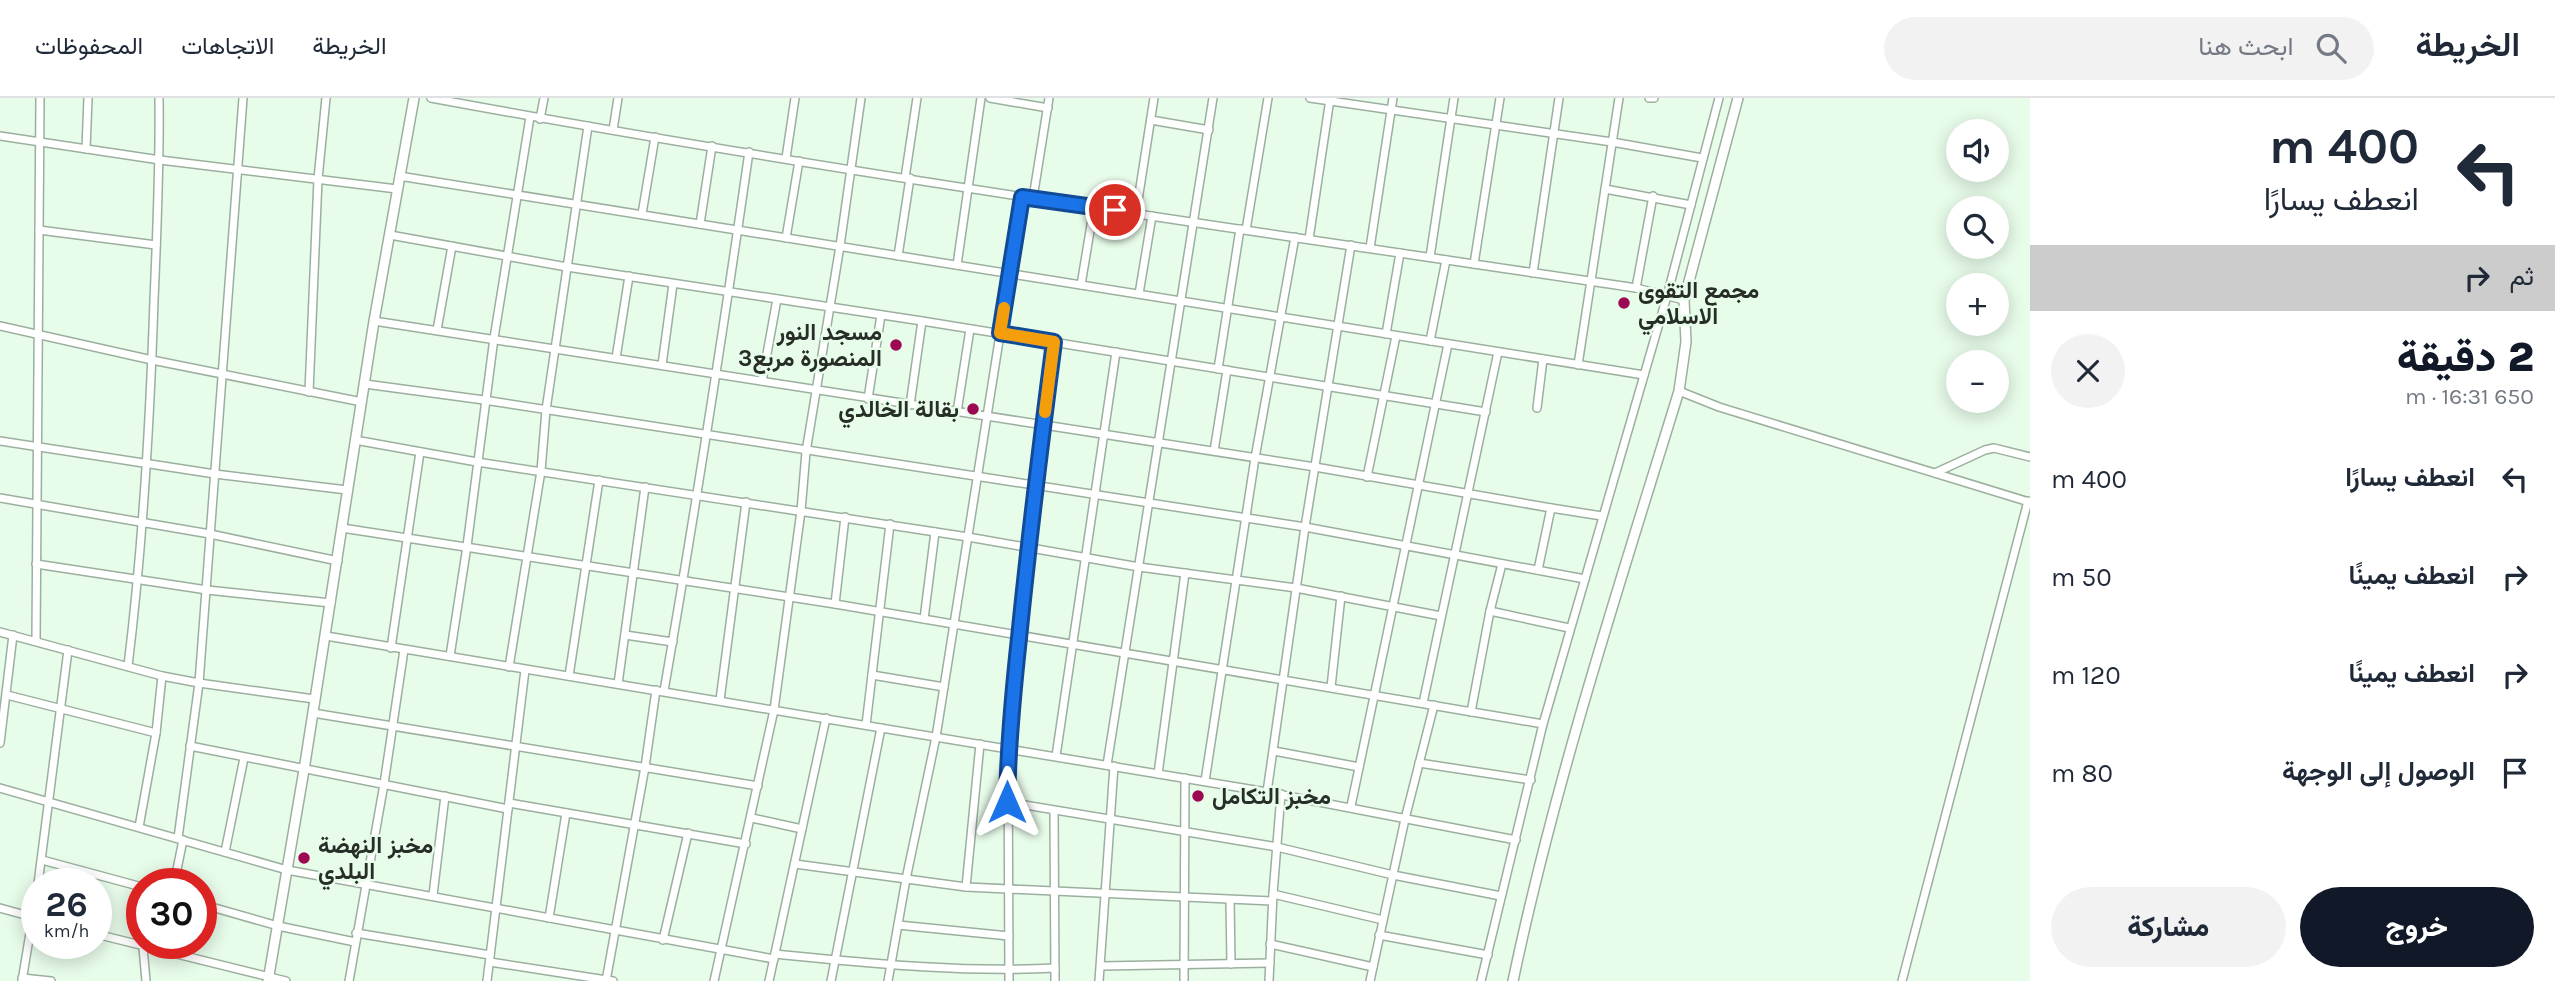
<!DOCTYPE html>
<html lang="ar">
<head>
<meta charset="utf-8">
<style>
  body { margin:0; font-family:Karla,Vazirmatn,sans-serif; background:#f2f2f3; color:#1f2937; direction:rtl; height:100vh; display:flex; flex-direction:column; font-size:26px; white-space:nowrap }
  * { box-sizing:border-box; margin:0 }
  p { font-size:23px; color:#747a83 }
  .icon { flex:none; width:38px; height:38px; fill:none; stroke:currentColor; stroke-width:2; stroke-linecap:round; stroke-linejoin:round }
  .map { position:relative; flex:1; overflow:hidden; direction:ltr }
  .details { display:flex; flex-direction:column; background:#fff; width:525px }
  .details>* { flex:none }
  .guide { background:#fff; color:#1f2937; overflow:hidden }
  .buttons { position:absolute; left:1946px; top:21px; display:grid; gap:14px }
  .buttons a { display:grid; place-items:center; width:63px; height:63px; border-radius:50%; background:#fff; box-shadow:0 4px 18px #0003; font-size:35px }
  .speed { position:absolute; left:21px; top:770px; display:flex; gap:14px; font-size:35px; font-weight:700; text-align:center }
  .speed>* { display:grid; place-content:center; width:91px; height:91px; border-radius:50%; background:#fff; box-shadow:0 4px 18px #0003; line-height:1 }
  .speed small { font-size:18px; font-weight:400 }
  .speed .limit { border:10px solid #d22; background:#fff; color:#111 }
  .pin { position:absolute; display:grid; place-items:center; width:60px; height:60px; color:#fff; margin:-30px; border:4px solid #fff; border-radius:50%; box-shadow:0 2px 7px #0007 }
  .me { position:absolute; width:77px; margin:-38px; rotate:0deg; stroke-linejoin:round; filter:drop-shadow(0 0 5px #0008) }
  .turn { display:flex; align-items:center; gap:24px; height:147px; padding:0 21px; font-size:32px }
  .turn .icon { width:91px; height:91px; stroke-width:2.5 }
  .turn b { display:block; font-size:49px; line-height:60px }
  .then { display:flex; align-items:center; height:66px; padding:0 21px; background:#0003; gap:14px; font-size:26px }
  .round { display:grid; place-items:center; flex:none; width:74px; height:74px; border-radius:37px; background:#f2f2f3 }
  .headline { display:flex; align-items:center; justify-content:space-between; height:119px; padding:0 21px }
  h1 { font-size:42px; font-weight:800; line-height:52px; color:#111827 }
  .button { display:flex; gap:14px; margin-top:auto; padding:14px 21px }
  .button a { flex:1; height:80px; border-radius:42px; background:#111827; color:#fff; font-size:28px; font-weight:800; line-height:80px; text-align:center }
  .button a+a { background:#f2f2f3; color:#1f2937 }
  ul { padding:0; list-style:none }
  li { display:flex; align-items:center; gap:21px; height:98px; padding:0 21px }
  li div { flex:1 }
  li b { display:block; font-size:26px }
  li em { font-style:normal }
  header { display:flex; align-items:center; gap:42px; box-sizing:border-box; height:98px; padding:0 35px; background:#fff; border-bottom:2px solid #e0e1e3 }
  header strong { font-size:33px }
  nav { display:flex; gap:38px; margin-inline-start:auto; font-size:24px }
  .search { width:490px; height:63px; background:#f2f2f3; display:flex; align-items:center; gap:18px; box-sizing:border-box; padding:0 24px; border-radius:38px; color:#747a83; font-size:26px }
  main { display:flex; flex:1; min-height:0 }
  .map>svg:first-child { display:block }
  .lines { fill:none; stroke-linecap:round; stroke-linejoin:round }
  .minor-casing { stroke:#9caf9f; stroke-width:10 }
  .tertiary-casing { stroke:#9caf9f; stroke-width:12 }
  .minor { stroke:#fff; stroke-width:7 }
  .tertiary { stroke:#fff; stroke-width:9 }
  .route-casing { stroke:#114b97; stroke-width:18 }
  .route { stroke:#1a73e8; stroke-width:12 }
  .slow { stroke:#f59e0b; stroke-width:12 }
  .poi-dot { fill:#9d0853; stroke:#e8fcea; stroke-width:2.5 }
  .labels { text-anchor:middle; stroke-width:5; stroke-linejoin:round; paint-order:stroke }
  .poi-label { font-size:23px; font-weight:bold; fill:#262e27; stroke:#e8fcea; text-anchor:start }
</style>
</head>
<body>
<header>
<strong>الخريطة</strong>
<div class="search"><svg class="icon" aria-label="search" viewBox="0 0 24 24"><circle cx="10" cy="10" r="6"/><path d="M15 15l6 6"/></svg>ابحث هنا</div>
<nav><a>الخريطة</a><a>الاتجاهات</a><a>المحفوظات</a></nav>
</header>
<main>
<section class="details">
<div class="guide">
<div class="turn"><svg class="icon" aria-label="left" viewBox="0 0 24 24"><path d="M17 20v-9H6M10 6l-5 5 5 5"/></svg><div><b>400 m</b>انعطف يسارًا</div></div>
<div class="then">ثم<svg class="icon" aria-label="right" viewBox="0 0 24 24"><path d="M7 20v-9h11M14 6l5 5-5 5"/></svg></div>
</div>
<div class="headline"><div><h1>2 دقيقة</h1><p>650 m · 16:31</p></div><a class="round"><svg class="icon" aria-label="close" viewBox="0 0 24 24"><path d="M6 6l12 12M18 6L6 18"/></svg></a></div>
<ul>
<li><svg class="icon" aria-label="left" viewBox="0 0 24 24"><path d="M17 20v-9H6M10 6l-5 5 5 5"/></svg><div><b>انعطف يسارًا</b></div><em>400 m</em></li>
<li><svg class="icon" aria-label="right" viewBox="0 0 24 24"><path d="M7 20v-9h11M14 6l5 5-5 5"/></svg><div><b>انعطف يمينًا</b></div><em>50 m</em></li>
<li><svg class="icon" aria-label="right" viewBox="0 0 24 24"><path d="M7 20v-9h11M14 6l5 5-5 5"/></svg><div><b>انعطف يمينًا</b></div><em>120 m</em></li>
<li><svg class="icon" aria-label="arrive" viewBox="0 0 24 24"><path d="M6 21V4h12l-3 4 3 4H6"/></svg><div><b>الوصول إلى الوجهة</b></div><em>80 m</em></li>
</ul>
<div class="button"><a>خروج</a><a>مشاركة</a></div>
</section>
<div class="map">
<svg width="2030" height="883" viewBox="0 0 2030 883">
  <rect width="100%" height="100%" fill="#e8fcea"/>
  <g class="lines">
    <defs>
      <g id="minor">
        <path d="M431,0C831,74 1234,130 1636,190L1684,202"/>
        <polyline points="990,0 1048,10"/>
        <polyline points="1310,0 1612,44 1702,60"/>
        <polyline points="1649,0 1654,0"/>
        <polyline points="540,21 544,0"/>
        <polyline points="1151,22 1209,32"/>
        <polyline points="613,32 618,0"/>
        <polyline points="0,38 160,62 397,91"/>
        <polyline points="86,51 88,0"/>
        <polyline points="786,60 795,0"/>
        <polyline points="399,78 1644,277"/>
        <polyline points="905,80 917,0"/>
        <polyline points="1605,91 1691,107"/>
        <polyline points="1033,100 1049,0"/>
        <polyline points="1136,115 1154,0"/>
        <polyline points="642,116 655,39"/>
        <polyline points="700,126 712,48"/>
        <polyline points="39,132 156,147"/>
        <polyline points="1246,132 1268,0"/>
        <polyline points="390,137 567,169 922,223 1486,314"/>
        <polyline points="786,140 799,63"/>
        <polyline points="1309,141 1330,1"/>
        <polyline points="1370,150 1393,0"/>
        <polyline points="898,158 910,80"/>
        <polyline points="1430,159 1454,0"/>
        <polyline points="1474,166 1500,0"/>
        <polyline points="957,167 981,0"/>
        <polyline points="1533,175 1559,0"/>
        <polyline points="1081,187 1094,109"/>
        <polyline points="1636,190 1653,98"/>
        <polyline points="1139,196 1152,118"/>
        <polyline points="374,223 1315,369 1551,410"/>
        <polyline points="0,228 152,262 362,304"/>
        <polyline points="437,232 452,148"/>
        <polyline points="1386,236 1400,155"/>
        <polyline points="1430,243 1446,162"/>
        <polyline points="616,260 629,178"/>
        <polyline points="662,267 673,186"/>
        <polyline points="1578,267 1619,0"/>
        <polyline points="1218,271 1240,131"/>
        <polyline points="762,283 777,201"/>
        <polyline points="365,286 484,302 1305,429 1585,481"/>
        <polyline points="1679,293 1719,309 2029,404"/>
        <polyline points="309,294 318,81 326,0"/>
        <polyline points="868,301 881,217"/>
        <polyline points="910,307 922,223"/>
        <polyline points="1537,310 1543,261"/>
        <polyline points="957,314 970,231"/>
        <polyline points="355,342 477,364 968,439 1139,469 1296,490 1441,518"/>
        <polyline points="0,343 215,376 347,392"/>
        <polyline points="1214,353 1227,272"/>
        <polyline points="1935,375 1985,352 1994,350 2030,359"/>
        <polyline points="1367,379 1396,238"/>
        <polyline points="0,400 210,436 338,463"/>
        <polyline points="342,430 835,506 1543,626"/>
        <polyline points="36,466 207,492 331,505"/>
        <polyline points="1538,472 1551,410 1602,418"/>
        <polyline points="835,506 845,419"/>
        <polyline points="1490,513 1569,530"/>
        <polyline points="924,521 935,434"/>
        <polyline points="0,534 162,578 199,585 314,601"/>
        <polyline points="625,537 673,544"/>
        <polyline points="326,538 1267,694 1516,742"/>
        <polyline points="36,543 40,0"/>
        <polyline points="391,550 420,354"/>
        <polyline points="450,558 467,448 494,240 530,19"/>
        <path d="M128,568C143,446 150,324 154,202C157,135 160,67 159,0"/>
        <polyline points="509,569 541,373 546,312 588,28"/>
        <polyline points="872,577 944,589"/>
        <polyline points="569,578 599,382"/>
        <polyline points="618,586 645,389"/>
        <polyline points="1331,589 1341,498"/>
        <path d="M664,593C695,414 723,234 749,54"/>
        <polyline points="7,597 156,635"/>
        <polyline points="720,602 746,404"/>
        <polyline points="1423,605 1498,254"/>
        <polyline points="1471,614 1490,513 1502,466"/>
        <polyline points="313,615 758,688"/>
        <polyline points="866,627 890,426"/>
        <polyline points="0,645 13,537"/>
        <polyline points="190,648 508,711"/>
        <polyline points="1274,653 1359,669"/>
        <polyline points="1056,658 1116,254"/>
        <polyline points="1419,665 1531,682"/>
        <polyline points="1107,667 1213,0"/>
        <polyline points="1158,676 1185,475"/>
        <polyline points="1205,683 1255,360 1295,139"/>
        <polyline points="0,690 287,772 774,861"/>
        <polyline points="1267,694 1305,429 1351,147"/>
        <polyline points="1007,704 1277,749 1393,777 1501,798"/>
        <polyline points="509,705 746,746"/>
        <polyline points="1351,708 1448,246"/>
        <polyline points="1054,713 1055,883"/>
        <polyline points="752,720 802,731"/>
        <polyline points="139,729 156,635 162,578"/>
        <polyline points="178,740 199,585 243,0"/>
        <polyline points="225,754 244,660"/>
        <polyline points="42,762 142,789"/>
        <polyline points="795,766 966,789 1272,803"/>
        <polyline points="38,786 68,552"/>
        <polyline points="174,786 183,742"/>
        <polyline points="966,789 980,646"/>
        <polyline points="1273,796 1383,822"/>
        <polyline points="433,797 445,698"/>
        <polyline points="1230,802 1231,866"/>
        <polyline points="201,806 278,828 355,844"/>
        <polyline points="0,810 36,820"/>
        <polyline points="549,820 566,715"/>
        <polyline points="898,827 1009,838"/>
        <polyline points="356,835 490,857"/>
        <polyline points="96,836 286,883"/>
        <polyline points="1379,837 1488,857"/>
        <polyline points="663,842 688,735"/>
        <polyline points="1270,846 1373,869"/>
        <polyline points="143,849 146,883"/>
        <path d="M775,856C868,865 961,875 1055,870"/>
        <polyline points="490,864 613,883"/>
        <polyline points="1101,868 1270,865"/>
        <polyline points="22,880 51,883"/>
        <polyline points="22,883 37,793"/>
        <polyline points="349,883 384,686 404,552"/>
        <polyline points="487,883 525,572"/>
        <polyline points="606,883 645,669 656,592"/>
        <polyline points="714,883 774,612 801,413 806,354 840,148 861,0"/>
        <polyline points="769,883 826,620"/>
        <polyline points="831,883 881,630"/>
        <polyline points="888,883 906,781 936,639 1022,98"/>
        <polyline points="1009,883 1008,650 1028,450 1054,244"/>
        <polyline points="1099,883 1114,668"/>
        <polyline points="1184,883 1185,680"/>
        <polyline points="1269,883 1273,796 1281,696"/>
        <polyline points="1370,883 1405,721 1434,607"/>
        <polyline points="1481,883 1543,626 1667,198 1719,0"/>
        <polyline points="1902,883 2028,403"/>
      </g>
      <g id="tertiary">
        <polyline points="268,883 304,672 374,223 414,0"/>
        <path d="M1513,883C1555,683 1619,488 1679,293L1686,244L1684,202L1738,0"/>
      </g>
    </defs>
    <!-- minor casing -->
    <use href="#minor" class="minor-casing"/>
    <!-- tertiary casing -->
    <use href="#tertiary" class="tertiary-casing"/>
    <!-- minor -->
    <use href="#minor" class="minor"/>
    <!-- tertiary -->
    <use href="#tertiary" class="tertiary"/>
  </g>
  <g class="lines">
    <defs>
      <path id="route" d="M1007,704C1008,649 1013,595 1019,540C1029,441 1041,343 1054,244L1000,235L1022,99L1115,112"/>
    </defs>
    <!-- route casing -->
    <use href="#route" class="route-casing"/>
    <!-- route -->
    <use href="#route" class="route"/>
    <!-- slow -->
    <polyline class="slow" points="1004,210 1000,235 1054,244 1045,314"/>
  </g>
  <!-- markers -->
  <g class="poi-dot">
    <circle cx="1624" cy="205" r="7"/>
    <circle cx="896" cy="247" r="7"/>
    <circle cx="973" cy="311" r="7"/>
    <circle cx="1198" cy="698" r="7"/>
    <circle cx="304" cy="760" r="7"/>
  </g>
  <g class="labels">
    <!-- poi labels -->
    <g class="poi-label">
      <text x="1638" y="200">مجمع التقوى<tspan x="1638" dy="26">الاسلامي</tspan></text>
      <text x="882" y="242" text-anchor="end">مسجد النور<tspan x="882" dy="26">المنصورة مربع3</tspan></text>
      <text x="959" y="319" text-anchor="end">بقالة الخالدي</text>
      <text x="1212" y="706">مخبز التكامل</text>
      <text x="318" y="755">مخبز النهضة<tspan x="318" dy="26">البلدي</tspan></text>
    </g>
  </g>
</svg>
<div class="buttons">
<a><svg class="icon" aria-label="sound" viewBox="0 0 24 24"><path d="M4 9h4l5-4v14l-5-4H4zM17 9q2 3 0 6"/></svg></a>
<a><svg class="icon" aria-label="search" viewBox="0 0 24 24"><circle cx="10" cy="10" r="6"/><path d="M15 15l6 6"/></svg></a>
<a>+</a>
<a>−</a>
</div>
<div class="speed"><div>26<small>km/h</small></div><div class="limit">30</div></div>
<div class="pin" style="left:1115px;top:112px;background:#d93025"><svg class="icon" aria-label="arrive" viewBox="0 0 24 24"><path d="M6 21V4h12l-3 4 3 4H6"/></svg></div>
<svg class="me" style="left:1007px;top:704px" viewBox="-20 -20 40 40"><path d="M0-17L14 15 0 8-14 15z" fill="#1a73e8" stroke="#fff" stroke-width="4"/></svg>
</div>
</main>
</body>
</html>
